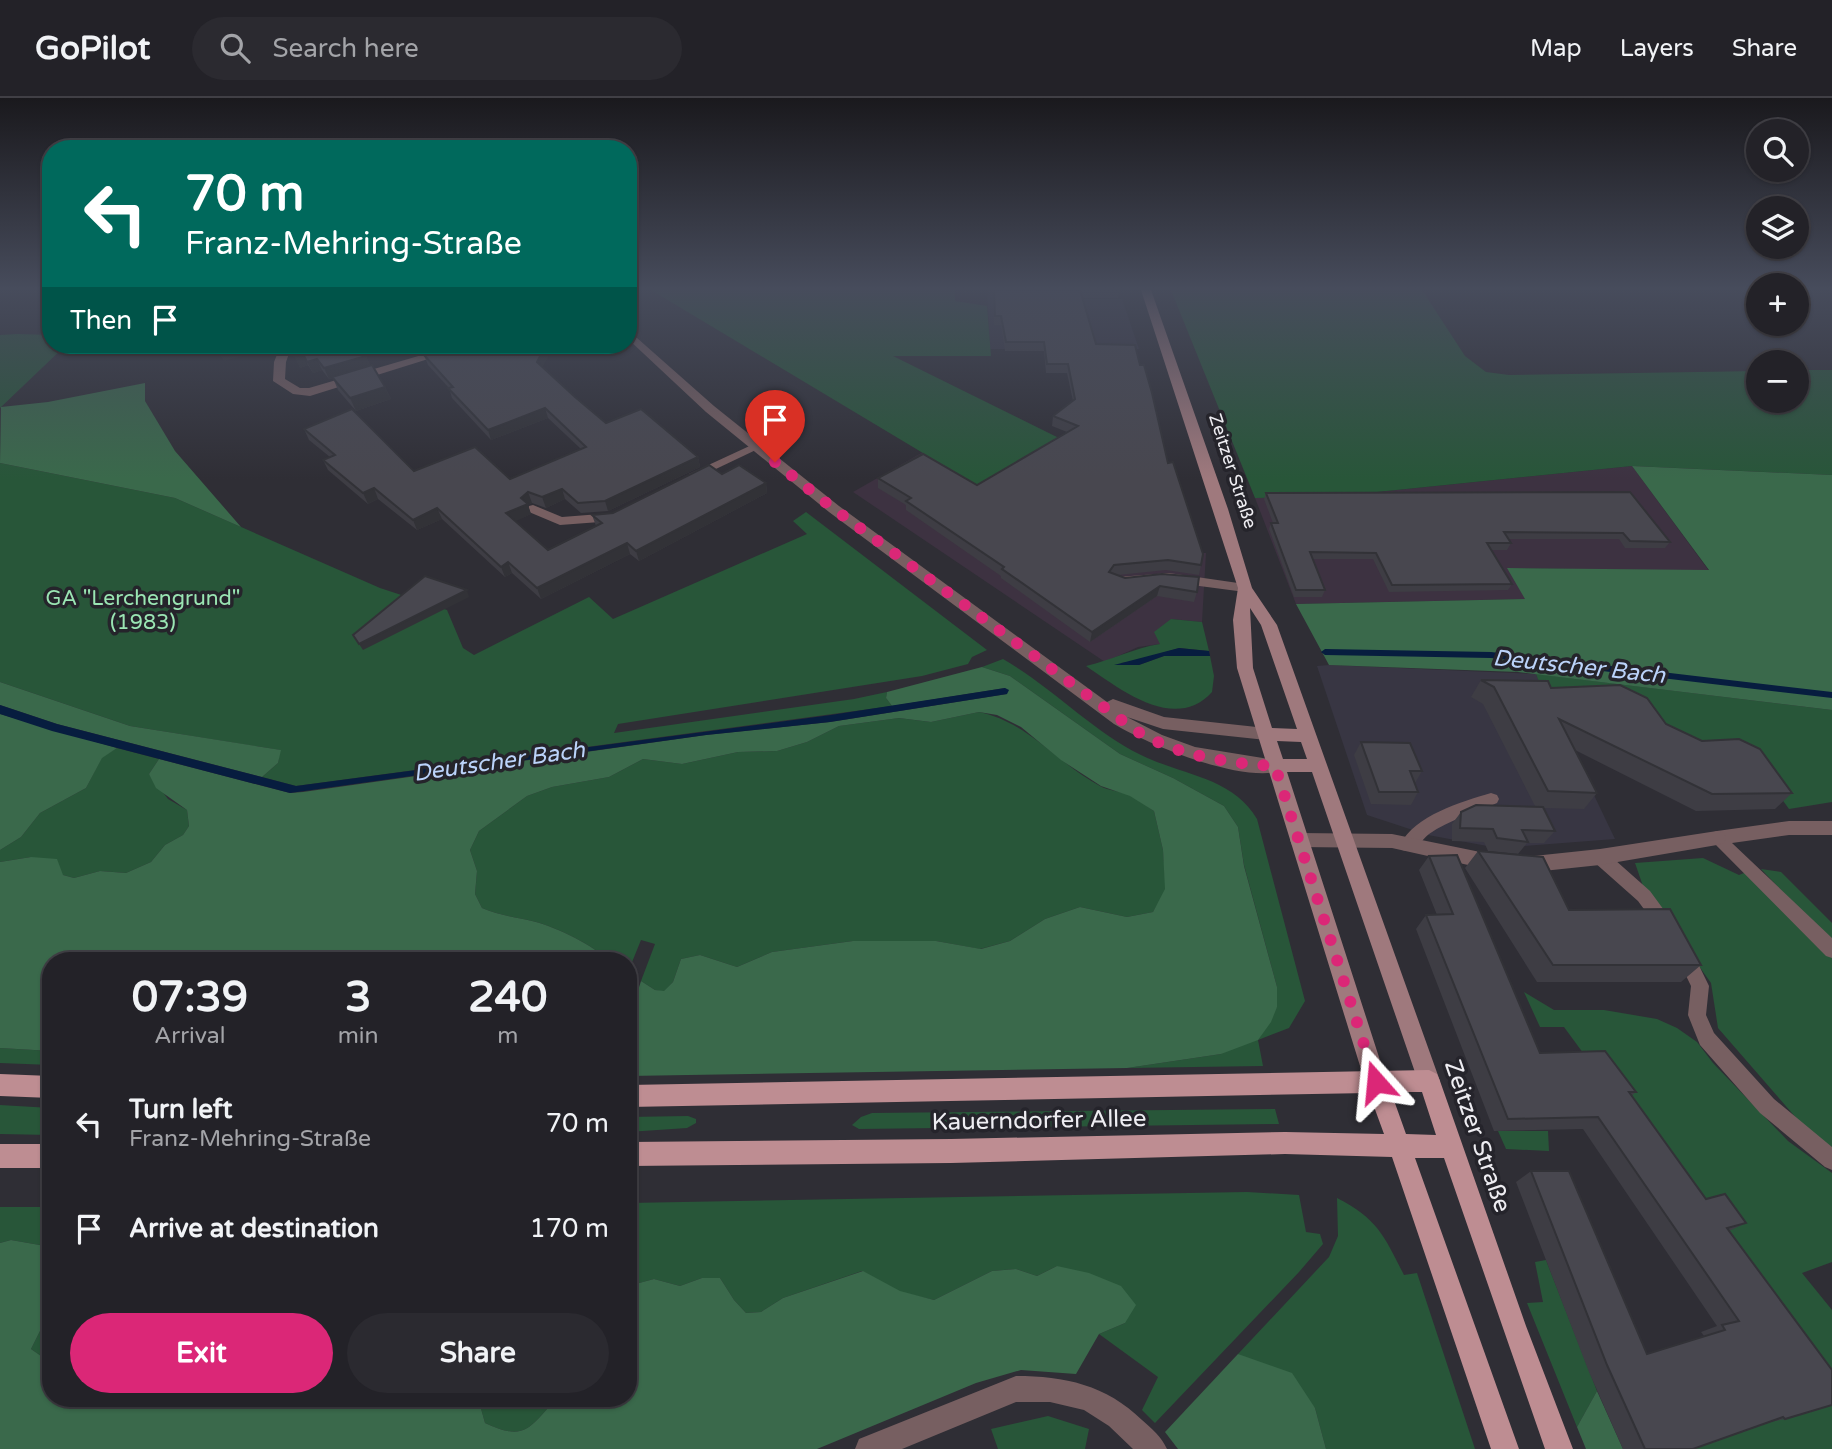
<!DOCTYPE html>
<html lang="en">
<head>
<meta charset="utf-8">
<style>
  body { margin:0; font-family:"Varela Round",sans-serif; background:#2b2a30; color:#f1f3f6; height:100vh; display:flex; flex-direction:column; font-size:26px; white-space:nowrap }
  * { box-sizing:border-box; margin:0 }
  p { font-size:23px; color:#a3a4a8 }
  .icon { flex:none; width:38px; height:38px; fill:none; stroke:currentColor; stroke-width:2; stroke-linecap:round; stroke-linejoin:round }
  .map { position:relative; flex:1; overflow:hidden }
  .panel { position:absolute; left:42px; top:854px; width:595px; height:455px; display:flex; flex-direction:column; background:#232228; border-radius:28px; box-shadow:0 2px 5px #0004,0 0 0 2px #403f45 }
  .panel>* { flex:none }
  .hud { position:absolute; left:42px; top:42px; width:595px; height:214px; border-radius:28px; box-shadow:0 2px 5px #0004,0 0 0 2px #403f45; background:#00695c; color:#fff; overflow:hidden }
  .fabs { position:absolute; left:1746px; top:21px; display:grid; gap:14px }
  .fabs a { display:grid; place-items:center; width:63px; height:63px; border-radius:50%; background:#232228; box-shadow:0 2px 5px #0004,0 0 0 2px #403f45; font-size:35px }
  .pin { position:absolute; display:grid; place-items:center; width:60px; height:60px; color:#fff; margin:-72px -30px; border-radius:50% 50% 50% 0; rotate:-45deg; box-shadow:0 0 7px #0007 }
  .pin .icon { rotate:45deg }
  .me { position:absolute; width:77px; margin:-38px; rotate:342deg; stroke-linejoin:round; filter:drop-shadow(0 0 5px #0008) }
  .turn { display:flex; align-items:center; gap:24px; height:147px; padding:0 28px; font-size:32px }
  .turn .icon { width:91px; height:91px; stroke-width:2.5 }
  .turn b { display:block; font-size:49px; line-height:60px }
  .then { display:flex; align-items:center; height:66px; padding:0 28px; background:#0003; gap:14px; font-size:26px }
  .eta { display:flex; justify-content:space-evenly; align-items:center; height:119px; text-align:center }
  .eta b { font-size:42px; font-weight:700; line-height:49px }
  .cta { display:flex; gap:14px; margin-top:auto; padding:14px 28px }
  .cta a { flex:1; height:80px; border-radius:42px; background:#db2777; color:#fff; font-size:28px; font-weight:700; line-height:80px; text-align:center }
  .cta a+a { background:#2b2a30; color:#f1f3f6 }
  ul { padding:0; list-style:none }
  li { display:flex; align-items:center; gap:21px; height:105px; padding:0 28px }
  li div { flex:1 }
  li b { display:block; font-size:26px }
  li em { font-style:normal }
  header { display:flex; align-items:center; gap:42px; box-sizing:border-box; height:98px; padding:0 35px; background:#232228; border-bottom:2px solid #403f45 }
  header strong { font-size:33px }
  nav { display:flex; gap:38px; margin-inline-start:auto; font-size:24px }
  .search { width:490px; height:63px; background:#2b2a30; display:flex; align-items:center; gap:18px; box-sizing:border-box; padding:0 24px; border-radius:38px; color:#a3a4a8; font-size:26px }
  .map>svg:first-child { display:block }
  .built { fill:#383643 }
  .industrial { fill:#3d3241 }
  .green { fill:#285639 }
  .forest { fill:#3a694b }
  .water { fill:#071d3f }
  .lines { fill:none; stroke-linecap:round; stroke-linejoin:round }
  .stream { fill:#071d3f; fill-rule:evenodd }
  .service { fill:#775f61; fill-rule:evenodd }
  .minor { fill:#775f61; fill-rule:evenodd }
  .secondary { fill:#9f797d; fill-rule:evenodd }
  .primary { fill:#be8d92; fill-rule:evenodd }
  .wall { fill:#3e3d44 }
  .shaded-wall { fill:#323237 }
  .building { fill:#48474f; stroke:#323237; stroke-width:2 }
  .route { stroke:#db2777; stroke-width:12; stroke-dasharray:0 21.6 }
  .labels { text-anchor:middle; stroke-width:7; stroke-linejoin:round; paint-order:stroke }
  .far-street-label { font-size:18px; fill:#eeedf2; stroke:#25242b }
  .park-label { font-size:21px; fill:#9ae5b3; stroke:#25242b }
  .water-label { font-size:23px; font-style:italic; fill:#bbd3fa; stroke:#25242b }
  .near-street-label { font-size:24px; fill:#eeedf2; stroke:#25242b }
</style>
</head>
<body>
<header>
<strong>GoPilot</strong>
<div class="search"><svg class="icon" aria-label="search" viewBox="0 0 24 24"><circle cx="10" cy="10" r="6"/><path d="M15 15l6 6"/></svg>Search here</div>
<nav><a>Map</a><a>Layers</a><a>Share</a></nav>
</header>
<div class="map">
<svg width="1832" height="1351" viewBox="0 0 1832 1351">
  <rect width="100%" height="100%" fill="#2f2e35"/>
  <!-- built -->
  <g class="built">
    <polygon points="987,192 1064,192 1067,201 1122,201 1139,251 990,251"/>
    <polygon points="1329,567 1536,576 1615,741 1498,750 1428,737 1367,717 1317,568"/>
  </g>
  <!-- industrial -->
  <g class="industrial">
    <polygon points="923,354 1083,454 1206,455 1202,524 1171,521 1160,546 1138,549 1105,564 853,394"/>
    <polygon points="1632,368 1709,473 1508,470 1526,501 1296,506 1255,400 1328,399"/>
  </g>
  <!-- green -->
  <g class="green">
    <polygon points="651,192 955,192 955,203 987,208 991,258 893,258 1063,342 983,391"/>
    <polygon points="1171,192 1422,192 1465,258 1486,274 1509,277 1759,273 1759,303 1797,303 1797,272 1832,272 1832,377 1632,368 1328,399 1255,400"/>
    <polygon points="17,236 51,237 51,247 66,247 0,310 0,237"/>
    <polygon points="0,365 175,400 380,490 447,512 463,550 474,557 589,499 613,521 807,436 793,423 806,414 987,552 972,559 968,566 922,578 618,626 614,635 854,601 887,594 886,600 892,608 296,688 262,679 278,665 280,652 130,628 0,584"/>
    <path d="M1171,521L1202,524L1209,553L1179,550L1135,563L1121,565L1139,567L1164,558H1210L1214,578L1212,594C1175,635 1120,591 1086,568C1112,562 1134,550 1160,546L1154,534Z"/>
    <path d="M1003,561C1052,589 1091,632 1141,657C1181,677 1233,679 1257,721L1305,903L1289,930L1258,942L1263,968L1127,970L1221,956L1277,909V889L1244,767L1238,729L1224,708L1173,680L1120,656L1010,578L982,569Z"/>
    <polygon points="1536,576 1832,612 1832,704 1789,711 1776,693 1547,604"/>
    <path d="M979,614C1028,624 1057,665 1100,688C1109,693 1121,693 1131,698C1139,702 1146,708 1154,713L1163,752L1166,792L1153,814L1127,819L1080,809L1045,821L1010,843L980,851L936,843H853L772,854L737,869L700,857L681,861L673,884L664,894L655,892L641,883L655,846L641,842L628,874V863H609C593,847 558,830 536,824C517,819 500,818 482,810L475,796L477,773L470,752L479,733L527,698L552,689L609,679L643,661L682,666L738,654L777,653L807,644L839,628L899,620L931,624Z"/>
    <polygon points="117,650 159,661 149,676 168,701 187,712 189,728 183,737 165,747 151,764 126,775 100,773 74,780 63,777 31,759 0,764 0,752 21,739 40,715 86,690 102,659"/>
    <polygon points="1703,760 1739,777 1749,773 1832,860 1832,1050 1811,1037 1718,930 1711,885 1644,791 1635,765"/>
    <polygon points="1761,771 1781,774 1832,825 1832,846"/>
    <polygon points="1524,894 1554,912 1604,912 1657,921 1677,930 1697,944 1713,965 1788,1043 1832,1075 1832,1164 1802,1175 1832,1212 1832,1351 1685,1351 1760,1324 1633,1023 1564,929 1540,929"/>
    <polygon points="0,950 51,953 51,967 0,965"/>
    <polygon points="0,1007 51,1010 51,1037 0,1036"/>
    <polygon points="1275,1011 1279,1026 859,1031 852,1027 861,1019 872,1015"/>
    <polygon points="688,1018 696,1021 696,1025 687,1030 628,1034 628,1019"/>
    <polygon points="1498,1033 1548,1033 1549,1053 1506,1051"/>
    <polygon points="1247,1094 1299,1097 1306,1134 1320,1136 1323,1146 1299,1174 1155,1325 1142,1312 1158,1279 1099,1236 1125,1225 1057,1168 1037,1178 1016,1171 992,1173 934,1202 900,1194 862,1173 783,1200 761,1214 746,1215 734,1202 720,1180 702,1180 680,1188 654,1181 628,1188 628,1105"/>
    <path d="M1337,1100C1378,1121 1384,1138 1404,1177L1417,1175L1475,1351H1326L1315,1310L1238,1256L1329,1159L1338,1138Z"/>
    <polygon points="0,1109 51,1109 51,1149 11,1142 0,1145"/>
    <polygon points="1546,1162 1597,1293 1577,1329 1527,1205 1543,1204 1535,1164"/>
    <polygon points="51,1211 51,1265 31,1251"/>
    <path d="M478,1300H557C529,1330 526,1344 485,1325Z"/>
    <polygon points="1048,1318 1089,1331 1085,1351 998,1351 991,1331"/>
  </g>
  <!-- forest -->
  <g class="forest">
    <polygon points="145,285 145,303 175,353 241,429 175,400 0,365 1,309 48,304"/>
    <polygon points="1632,368 1832,377 1832,612 1518,574 1329,567 1296,506 1525,501 1507,470 1709,472"/>
    <path d="M982,569L1010,578L1120,656L1173,680L1224,708L1238,729L1244,768L1277,889V909L1271,924L1258,942L1221,956L1127,970L628,978V924L641,883L655,892L664,893L673,884L681,861L700,857L737,869L772,854L853,843H936L981,851L1010,843L1045,821L1080,809L1127,819L1153,814L1165,791L1163,752L1154,713L1130,698L1101,688L1061,662L1021,629L997,617L979,614L931,624L899,620L839,628L807,644L777,653L738,654L682,666L643,661L609,679L552,689L527,698L479,733L470,752L477,773L475,796L482,810C500,818 517,819 536,824C558,830 593,847 609,863H51V953L0,950V764L31,759L57,761L63,777L74,780L100,773L126,775L151,764L165,747L183,737L189,728L187,712L156,690L149,676L159,661L290,695L303,694L706,637L830,624L1007,596L1005,590L892,608L886,600L887,594Z"/>
    <polygon points="0,584 130,628 281,652 278,665 262,679 57,626 0,607"/>
    <polygon points="0,616 117,650 102,660 86,690 40,715 21,739 0,752"/>
    <path d="M11,1142L51,1149V1211L31,1251L51,1265V1300H478L485,1325C526,1344 529,1330 557,1300H628V1188L654,1181L680,1188L702,1180H720L734,1202L746,1215L761,1214L783,1200L863,1173L900,1193L934,1202L992,1173L1016,1171L1037,1178L1057,1168L1089,1175L1121,1188L1136,1207L1125,1225L1099,1236L1076,1276L1021,1272L976,1285L817,1351H0V1145Z"/>
    <polygon points="1238,1256 1292,1275 1315,1310 1326,1351 1178,1351 1165,1334"/>
    <polygon points="1597,1293 1623,1351 1586,1351 1577,1329"/>
  </g>
  <!-- water -->
  <g class="water">
    <polygon points="1179,550 1209,553 1210,558 1164,558 1139,567 1114,567"/>
    <polygon points="1005,590 1009,592 1007,596 830,624 706,637 290,695 52,633 0,616 0,607 57,626 296,688 831,617"/>
  </g>
  <g class="lines">
    <!-- stream -->
    <polygon class="stream" points="1325,551 1491,554 1832,594 1832,600 1491,560 1325,557 1321,554"/>
    <!-- service -->
    <g class="service">
      <polygon points="756,345 762,348 760,350 699,379 695,380 689,376"/>
      <polygon points="533,407 562,419 613,415 619,419 613,423 560,427 529,414 529,408"/>
      <polygon points="1169,475 1245,486 1252,490 1245,494 1169,484 1123,486 1116,482 1118,479"/>
      <path d="M1491,695L1497,697L1499,701L1497,705C1474,715 1449,722 1429,736C1420,743 1415,756 1402,752L1400,747C1415,717 1461,704 1491,695Z"/>
      <polygon points="1789,723 1832,723 1832,737 1789,737 1732,745 1832,840 1832,860 1826,858 1709,740 1711,735 1717,733"/>
      <polygon points="1600,752 1606,754 1650,793 1672,823 1675,828 1672,833 1666,836 1660,833 1638,803 1594,764 1592,759 1594,754"/>
      <polygon points="1684,847 1690,849 1709,888 1706,917 1714,935 1774,1001 1832,1049 1832,1072 1825,1069 1760,1015 1700,947 1688,917 1691,888 1675,855 1678,849"/>
    </g>
    <!-- minor -->
    <g class="minor">
      <path d="M628,232L714,308L839,408L1107,604L1113,601L1164,619L1266,630L1274,636L1266,642L1163,631L1127,619L1162,637L1195,649L1281,663L1284,668L1281,673C1241,685 1149,647 1114,626L829,414L706,314L628,241Z"/>
      <polygon points="281,247 292,247 286,264 285,281 300,290 309,290 456,247 473,247 310,298 293,296 273,283 274,264"/>
      <polygon points="1717,733 1724,735 1726,740 1724,745 1717,747 1600,767 1523,775 1516,772 1514,767 1516,762 1523,759 1600,751"/>
      <polygon points="1299,735 1392,736 1495,757 1502,760 1504,765 1502,770 1495,773 1392,750 1299,749 1292,747 1290,742 1292,737"/>
      <path d="M1016,1278C1065,1278 1106,1287 1142,1322C1152,1331 1161,1338 1167,1351H1133L1109,1328L1084,1312L1050,1304H1016L902,1351H855L859,1341Z"/>
    </g>
    <!-- secondary -->
    <path class="secondary" d="M1141,192H1151L1228,411L1252,490L1277,527L1440,983L1437,990L1429,994L1421,990L1418,983L1312,674H1287L1387,984L1384,991L1376,995L1368,991L1365,984L1237,570L1233,522L1238,490ZM1250,510L1261,527L1297,631L1272,630L1253,570ZM1277,643L1301,644L1307,661H1283Z"/>
    <!-- primary -->
    <g class="primary">
      <path d="M1429,972L1437,976L1440,983L1526,1228L1573,1351H1545L1444,1060H1415L1519,1351H1491L1392,1059L1285,1056L951,1065L628,1068V1044L951,1041L1285,1034L1384,1036L1369,995L628,1009V987ZM1391,994H1422L1436,1037L1406,1036Z"/>
      <polygon points="0,976 51,978 51,1000 0,998"/>
      <rect x="0" y="1046" width="51" height="24"/>
    </g>
  </g>
  <!-- wall -->
  <g class="wall">
    <polygon points="993,192 1120,192 1118,200 1082,200 1096,246 1140,267 1168,365 1201,467 1199,477 1166,472 1118,477 1125,480 1197,494 1194,504 1157,498 1090,544 1001,480 1001,478 906,412 906,407 878,390 878,380 977,387 1067,334 1052,328 1053,318 1073,303 1067,275 1046,275 1044,253 1005,253 1001,227 994,227"/>
    <polygon points="291,247 366,258 370,268 385,289 391,301 356,313 338,292 333,280 329,281 322,272 313,275 308,267 300,270"/>
    <polygon points="554,247 542,269 575,299 606,325 698,359 700,369 608,413 581,415 565,401 546,410 532,405 528,407 531,416 515,423 548,452 596,428 592,417 613,415 722,376 766,385 767,395 639,463 630,456 541,501 512,475 505,479 442,421 417,432 378,401 368,406 328,372 323,362 330,359 309,342 304,331 414,373 510,381 581,351 548,320 491,342 452,300 449,290 428,267 424,257 431,255 429,252"/>
    <polygon points="1630,394 1670,444 1665,450 1625,450 1619,441 1508,441 1511,445 1507,452 1491,452 1512,486 1508,492 1389,494 1373,461 1312,461 1325,492 1322,499 1294,499 1269,431 1271,425 1273,425 1264,401 1266,395"/>
    <polygon points="1481,582 1551,590 1666,626 1792,695 1775,711 1696,713 1575,652 1597,695 1584,711 1544,710 1555,733 1544,745 1527,745 1518,756 1488,753 1484,744 1452,743 1452,726 1461,714 1535,708 1483,606 1471,599"/>
    <polygon points="1361,644 1422,673 1415,685 1418,694 1411,707 1371,706 1354,657"/>
    <polygon points="1478,753 1569,812 1701,867 1681,884 1537,884 1465,770"/>
    <polygon points="1429,758 1540,955 1636,994 1631,998 1706,1101 1746,1125 1729,1133 1785,1321 1765,1325 1693,1351 1623,1351 1589,1274 1516,1084 1531,1073 1647,1256 1704,1238 1701,1234 1717,1228 1583,1031 1494,1033 1416,831 1426,817 1437,817 1419,772"/>
  </g>
  <!-- shaded-wall -->
  <g class="shaded-wall">
    <polygon points="236,247 279,247 277,249 224,263 217,252"/>
    <polygon points="546,247 554,247 540,274 537,264"/>
    <polygon points="303,256 308,267 300,270 294,258"/>
    <polygon points="366,258 371,269 329,281 324,270"/>
    <polygon points="317,261 322,272 313,275 307,264"/>
    <polygon points="385,289 391,301 356,313 350,300"/>
    <polygon points="545,310 548,320 491,342 488,332"/>
    <polygon points="698,359 700,369 608,413 605,403"/>
    <polygon points="766,385 767,395 639,463 636,453"/>
    <polygon points="374,390 378,401 368,406 363,395"/>
    <polygon points="562,391 565,401 546,410 542,399"/>
    <polygon points="528,394 532,405 528,407 531,416 510,426 506,415 521,400"/>
    <polygon points="437,410 442,421 417,432 413,422"/>
    <polygon points="627,445 630,456 541,501 537,490"/>
    <polygon points="508,464 512,475 505,479 501,469"/>
    <polygon points="1160,488 1157,498 1090,544 1092,534"/>
    <polygon points="467,492 469,499 363,552 359,546"/>
  </g>
  <!-- building -->
  <g class="building">
    <polygon points="994,192 1080,192 1096,246 1135,247 1140,267 1144,267 1152,295 1168,365 1173,364 1203,456 1201,467 1168,462 1114,467 1109,474 1125,480 1162,476 1199,479 1197,494 1160,488 1092,534 1002,471 1004,469 906,403 911,400 878,380 923,356 977,387 1078,328 1053,318 1075,301 1068,266 1047,266 1044,244 1006,244 1001,218 995,218"/>
    <polygon points="215,247 236,247 217,252"/>
    <polygon points="291,247 359,247 366,258 324,270 317,261 307,264 303,256 294,258"/>
    <polygon points="447,247 546,247 537,264 575,299 606,325 641,311 698,359 605,403 578,405 562,391 542,399 528,394 521,400 528,406 506,415 548,452 602,425 592,417 613,415 709,367 722,376 739,367 766,385 636,453 627,445 537,490 508,464 501,469 437,410 413,422 374,390 363,395 323,362 335,357 304,331 352,311 414,373 475,349 510,381 586,349 545,310 488,332 448,290 453,289 424,257 432,255 429,252"/>
    <polygon points="372,267 385,289 350,300 332,279"/>
    <polygon points="1630,394 1670,444 1630,443 1623,435 1504,434 1511,445 1487,445 1512,486 1392,487 1376,455 1310,454 1325,492 1296,492 1271,425 1278,425 1266,395"/>
    <polygon points="425,478 467,492 359,546 353,537"/>
    <polygon points="1481,582 1548,583 1551,590 1620,587 1647,600 1666,626 1702,643 1739,641 1760,651 1792,695 1712,696 1559,621 1597,695 1548,693 1494,589"/>
    <polygon points="1361,644 1410,645 1422,673 1410,673 1418,694 1379,694"/>
    <polygon points="1476,707 1543,709 1555,733 1522,732 1528,744 1497,740 1493,731 1460,730 1461,714"/>
    <polygon points="1478,753 1543,759 1569,812 1670,811 1701,867 1553,867"/>
    <polygon points="1457,757 1540,955 1605,953 1636,994 1629,994 1706,1101 1725,1096 1746,1125 1727,1130 1832,1272 1832,1307 1785,1321 1783,1319 1693,1351 1645,1351 1607,1267 1531,1073 1569,1073 1647,1256 1725,1232 1722,1227 1739,1223 1598,1019 1508,1021 1426,817 1453,816 1429,758"/>
  </g>
  <!-- sky -->
  <linearGradient id="sky" x2="0" y2="1"><stop stop-color="#1a191d"/><stop offset="0.5" stop-color="#474c5c"/><stop offset="1" stop-color="#474c5c" stop-opacity="0"/></linearGradient>
  <rect width="1832" height="381" fill="url(#sky)"/>
  <g class="lines">
    <!-- route -->
    <path class="route" d="M775,364L834,411L1135,632C1177,658 1227,665 1275,668L1376,984"/>
  </g>
  <g class="labels">
    <!-- far-street labels -->
    <g class="far-street-label">
      <text transform="translate(1233 373) rotate(72)" y="6">Zeitzer Straße</text>
    </g>
    <!-- park labels -->
    <g class="park-label">
      <text x="143" y="507">GA "Lerchengrund"<tspan x="143" dy="24">(1983)</tspan></text>
    </g>
    <!-- water labels -->
    <g class="water-label">
      <text transform="translate(1579 568) rotate(6)" y="8">Deutscher Bach</text>
      <text transform="translate(499 663) rotate(-8)" y="8">Deutscher Bach</text>
    </g>
    <!-- near-street labels -->
    <g class="near-street-label">
      <text transform="translate(1039 1022) rotate(-1)" y="8">Kauerndorfer Allee</text>
      <text transform="translate(1478 1038) rotate(71)" y="8">Zeitzer Straße</text>
    </g>
  </g>
</svg>
<div class="fabs">
<a><svg class="icon" aria-label="search" viewBox="0 0 24 24"><circle cx="10" cy="10" r="6"/><path d="M15 15l6 6"/></svg></a>
<a><svg class="icon" aria-label="layers" viewBox="0 0 24 24"><path d="M12 4l9 5-9 5-9-5zM3 14l9 5 9-5"/></svg></a>
<a>+</a>
<a>−</a>
</div>
<div class="pin" style="left:775px;top:364px;background:#d93025"><svg class="icon" aria-label="arrive" viewBox="0 0 24 24"><path d="M6 21V4h12l-3 4 3 4H6"/></svg></div>
<svg class="me" style="left:1376px;top:984px" viewBox="-20 -20 40 40"><path d="M0-17L14 15 0 8-14 15z" fill="#db2777" stroke="#fff" stroke-width="4"/></svg>
<div class="hud">
<div class="turn"><svg class="icon" aria-label="left" viewBox="0 0 24 24"><path d="M17 20v-9H6M10 6l-5 5 5 5"/></svg><div><b>70 m</b>Franz-Mehring-Straße</div></div>
<div class="then">Then<svg class="icon" aria-label="arrive" viewBox="0 0 24 24"><path d="M6 21V4h12l-3 4 3 4H6"/></svg></div>
</div>
<section class="panel">
<div class="eta">
<div><b>07:39</b><p>Arrival</p></div>
<div><b>3</b><p>min</p></div>
<div><b>240</b><p>m</p></div>
</div>
<ul>
<li><svg class="icon" aria-label="left" viewBox="0 0 24 24"><path d="M17 20v-9H6M10 6l-5 5 5 5"/></svg><div><b>Turn left</b><p>Franz-Mehring-Straße</p></div><em>70 m</em></li>
<li><svg class="icon" aria-label="arrive" viewBox="0 0 24 24"><path d="M6 21V4h12l-3 4 3 4H6"/></svg><div><b>Arrive at destination</b></div><em>170 m</em></li>
</ul>
<div class="cta"><a>Exit</a><a>Share</a></div>
</section>
</div>
</body>
</html>
